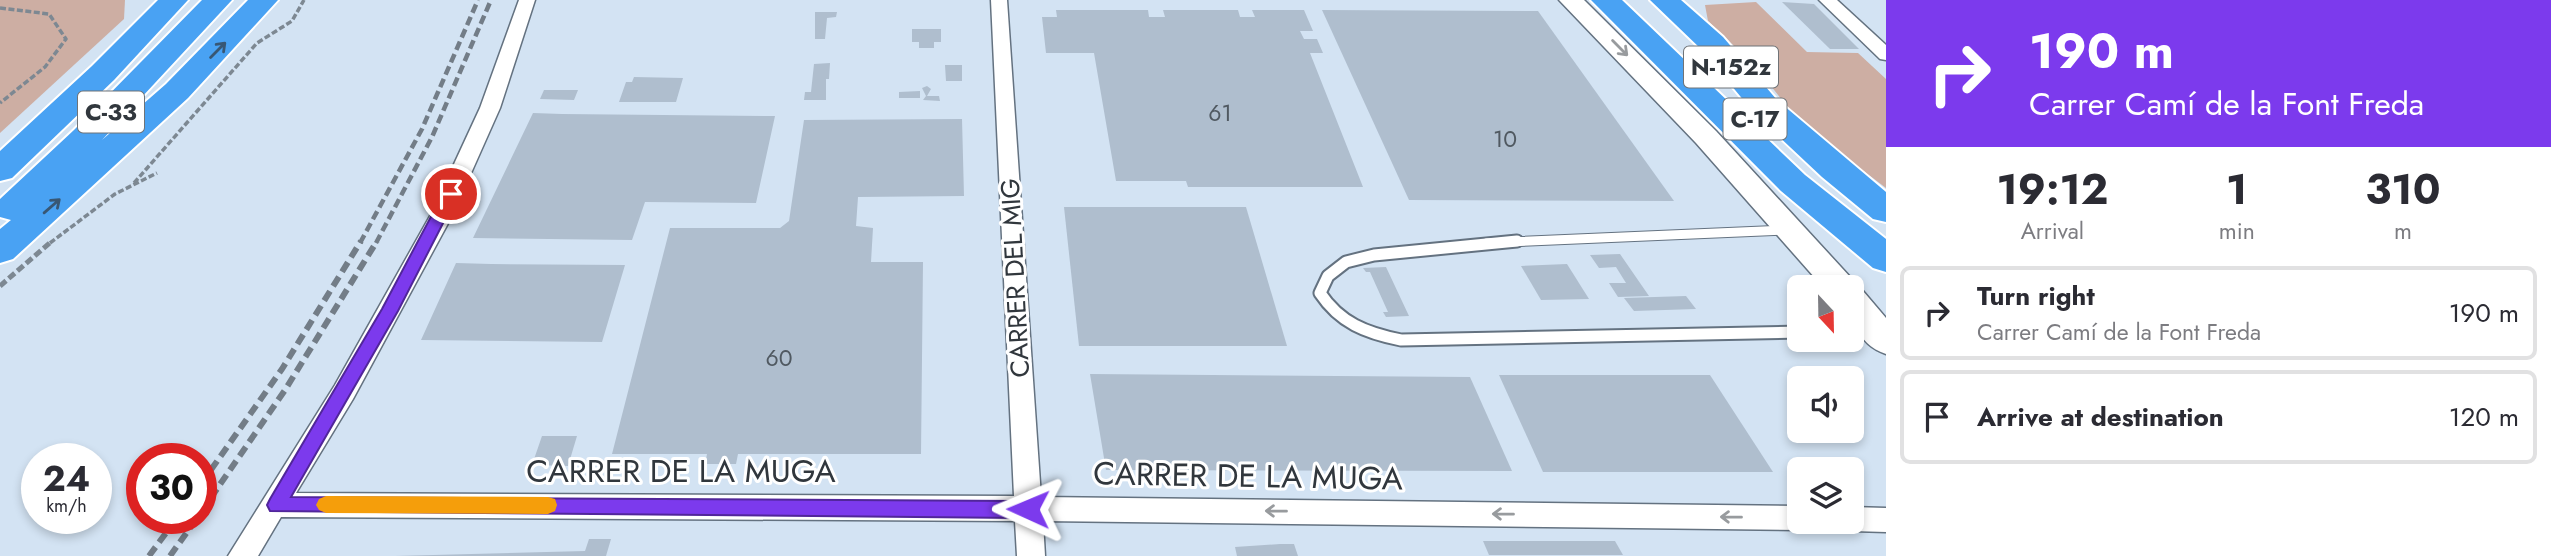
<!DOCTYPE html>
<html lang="en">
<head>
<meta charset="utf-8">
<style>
  body { margin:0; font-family:Jost,sans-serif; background:#f7f7f7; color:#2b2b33; height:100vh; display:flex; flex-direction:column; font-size:26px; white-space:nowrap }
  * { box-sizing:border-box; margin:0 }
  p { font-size:23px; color:#7c7c81 }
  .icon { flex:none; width:38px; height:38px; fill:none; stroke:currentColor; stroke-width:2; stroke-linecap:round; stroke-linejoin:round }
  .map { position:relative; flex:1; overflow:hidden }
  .details { display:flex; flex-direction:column; background:#fff; width:665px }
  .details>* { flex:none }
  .banner { background:#7c3aed; color:#fff; overflow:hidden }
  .needle { width:46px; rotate:158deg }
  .fabs { position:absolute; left:1787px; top:275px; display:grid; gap:14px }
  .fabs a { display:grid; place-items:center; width:77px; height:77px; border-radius:10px; background:#fff; box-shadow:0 4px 10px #0003; font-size:35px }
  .speed { position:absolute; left:21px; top:443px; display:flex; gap:14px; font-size:35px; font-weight:700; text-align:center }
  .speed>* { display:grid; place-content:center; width:91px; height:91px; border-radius:50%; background:#fff; box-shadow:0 4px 10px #0003; line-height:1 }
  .speed small { font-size:18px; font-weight:400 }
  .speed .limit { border:10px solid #d22; background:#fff; color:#111 }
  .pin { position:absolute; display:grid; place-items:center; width:60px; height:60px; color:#fff; margin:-30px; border:4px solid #fff; border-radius:50%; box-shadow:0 2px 7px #0007 }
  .me { position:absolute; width:77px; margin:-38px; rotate:271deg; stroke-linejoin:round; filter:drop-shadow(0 0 5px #0008) }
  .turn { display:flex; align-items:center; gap:24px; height:147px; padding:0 28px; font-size:32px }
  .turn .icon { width:91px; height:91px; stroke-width:2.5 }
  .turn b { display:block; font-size:49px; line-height:60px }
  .eta { display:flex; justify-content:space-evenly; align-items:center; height:119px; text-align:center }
  .eta b { font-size:42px; font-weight:700; line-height:49px }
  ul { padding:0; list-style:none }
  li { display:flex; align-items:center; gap:21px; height:94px; margin:0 14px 10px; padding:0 14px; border:4px solid #e1e1e2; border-radius:10px }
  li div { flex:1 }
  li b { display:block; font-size:26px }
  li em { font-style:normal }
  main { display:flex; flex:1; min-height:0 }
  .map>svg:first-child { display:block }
  .green { fill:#cdaea3 }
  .building { fill:#afbece }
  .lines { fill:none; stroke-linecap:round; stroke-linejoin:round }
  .lane-far1-casing { stroke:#647280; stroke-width:11 }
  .lane-casing { stroke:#647280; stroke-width:15 }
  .street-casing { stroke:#647280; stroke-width:3 }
  .secondary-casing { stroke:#647280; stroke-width:3 }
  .highway-casing { stroke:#fff; stroke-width:4 }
  .path-far1 { stroke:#7d8892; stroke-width:3.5; stroke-dasharray:6 2.5; stroke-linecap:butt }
  .path { stroke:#7d8892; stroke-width:5; stroke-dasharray:8 3.5; stroke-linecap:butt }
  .lane-far1 { stroke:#fff; stroke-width:9 }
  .lane { stroke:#fff; stroke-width:11 }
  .street { fill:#fff; fill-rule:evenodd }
  .secondary { fill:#fff; fill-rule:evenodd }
  .highway { fill:#49a2f3; fill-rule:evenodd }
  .rail-far1 { stroke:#737d87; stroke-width:4.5; stroke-dasharray:9 4.5; stroke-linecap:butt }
  .rail { stroke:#737d87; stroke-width:6; stroke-dasharray:11 6; stroke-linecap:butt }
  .oneway { stroke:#989b9e }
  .oneway2 { stroke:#385774 }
  .route { fill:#7c3aed; stroke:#51269a; stroke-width:2 }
  .slow { fill:#f59e0b }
  .labels { text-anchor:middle; stroke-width:6; stroke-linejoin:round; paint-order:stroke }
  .number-label { font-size:23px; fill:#505961 }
  .shield { fill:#fff; stroke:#6f7377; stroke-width:2 }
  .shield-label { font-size:24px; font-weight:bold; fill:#31373d }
  .street-label { font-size:26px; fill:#31373d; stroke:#fff }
  .near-street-label { font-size:32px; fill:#31373d; stroke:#fff }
</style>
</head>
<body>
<main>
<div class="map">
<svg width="1886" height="556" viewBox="0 0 1886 556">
  <rect width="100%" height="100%" fill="#d3e3f3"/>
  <!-- green -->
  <g class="green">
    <polygon points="0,0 125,0 124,19 0,133"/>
    <polygon points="1756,2 1807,52 1858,53 1886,79 1886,188 1800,123 1756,67 1708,21 1705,5"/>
  </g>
  <!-- building -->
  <g class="building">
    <polygon points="1782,2 1814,4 1859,49 1830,49"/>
    <polygon points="1056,10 1148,10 1149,17 1165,17 1163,10 1238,10 1240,17 1255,17 1252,10 1304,10 1313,31 1300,31 1304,39 1317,39 1323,53 1310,53 1363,187 1188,187 1186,181 1116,181 1094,53 1046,53 1042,17 1057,17"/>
    <polygon points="1322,10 1538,11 1674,201 1409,200"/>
    <polygon points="815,12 837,12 836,17 827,18 825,39 815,39"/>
    <polygon points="912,29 941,29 941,42 934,42 934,48 919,48 919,42 912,42"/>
    <polygon points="830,63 829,79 826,79 826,100 804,100 805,92 811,92 814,64"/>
    <polygon points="945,65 962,65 962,81 946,81"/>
    <polygon points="634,77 683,78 676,102 619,102 626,82 632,82"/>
    <polygon points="927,86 931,89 927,96 939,96 940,101 923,100 926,96 922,88"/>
    <polygon points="544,90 578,90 574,100 540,99"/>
    <polygon points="920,91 920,98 899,98 899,92"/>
    <polygon points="533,113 562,114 775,116 756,203 645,202 632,240 473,238"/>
    <polygon points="962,119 964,196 858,197 856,226 873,228 871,262 923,262 921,454 738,454 736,464 705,464 707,454 612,454 670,228 780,228 789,221 804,120"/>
    <polygon points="1064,207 1246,207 1287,346 1079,346"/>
    <polygon points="1620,254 1649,296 1618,297 1609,283 1626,283 1616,267 1599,268 1590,255"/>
    <polygon points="456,263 491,264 625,265 602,342 421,340"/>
    <polygon points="1567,264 1589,299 1541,300 1521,266"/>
    <polygon points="1386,267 1409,316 1386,317 1383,312 1388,312 1370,272 1366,272 1363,268"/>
    <polygon points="1686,296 1696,309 1634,311 1624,298"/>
    <polygon points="1090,374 1470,377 1512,471 1106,470"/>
    <polygon points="1499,375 1710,375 1773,472 1543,472"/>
    <polygon points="542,436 577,436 568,466 532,465"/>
    <polygon points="589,539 611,539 606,556 395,556 585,551"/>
    <polygon points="1483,541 1615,541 1623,555 1489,555"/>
    <polygon points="1280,544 1294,544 1298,556 1237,556 1235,547"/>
  </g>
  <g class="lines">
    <defs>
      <polyline id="lane-far1" points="1486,243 1786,230"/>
      <g id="lane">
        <path d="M1517,241L1374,255L1346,262L1328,276L1320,293C1340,323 1366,333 1401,340L1799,332"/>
        <polyline points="1852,331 1872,331"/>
      </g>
      <g id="street">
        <polygon points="519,0 535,0 500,108 452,216 353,399 296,493 1014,496 991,0 1007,0 1041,497 1799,506 1799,522 1811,522 1809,527 1799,530 1043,521 1045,556 1017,556 1015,521 281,517 258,556 228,556 335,385 430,216 480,108"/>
        <polygon points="1819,0 1837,0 1886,45 1886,60 1880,59"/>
        <polygon points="1852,507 1886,508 1886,532 1852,531 1842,528 1839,522 1852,522"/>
      </g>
      <path id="secondary" d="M1559,0H1584L1716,131L1852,279L1856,288L1863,291L1886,318V354C1854,343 1852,316 1852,287H1823L1696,143Z"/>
      <g id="highway">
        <polygon points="158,0 188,0 114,80 12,178 0,181 0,151 92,66"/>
        <polygon points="202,0 232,0 102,140 166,84 248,0 278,0 188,98 13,259 0,263 0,229 11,220 0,217 0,199 74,130"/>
        <polygon points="1591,0 1622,0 1805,175 1886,239 1886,272 1873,268 1781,191"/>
        <polygon points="1650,0 1681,0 1723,37 1777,100 1886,192 1886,222 1873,219 1822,177 1755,114 1701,49"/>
      </g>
    </defs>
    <!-- lane-far1 casing -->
    <use href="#lane-far1" class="lane-far1-casing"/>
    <!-- lane casing -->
    <use href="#lane" class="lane-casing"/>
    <!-- street casing -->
    <use href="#street" class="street-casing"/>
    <!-- secondary casing -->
    <use href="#secondary" class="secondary-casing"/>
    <!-- highway casing -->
    <use href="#highway" class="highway-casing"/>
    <!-- path-far1 -->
    <g class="path-far1">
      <polyline points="0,8 49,14 66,39 45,67 0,103"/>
      <polyline points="134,183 257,43 292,21 304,0"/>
      <polyline points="50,243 115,194 157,173"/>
    </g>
    <!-- path -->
    <polyline class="path" points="0,286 52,241"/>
    <!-- lane-far1 -->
    <use href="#lane-far1" class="lane-far1"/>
    <!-- lane -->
    <use href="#lane" class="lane"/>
    <!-- street -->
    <use href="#street" class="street"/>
    <!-- secondary -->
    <use href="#secondary" class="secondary"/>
    <!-- highway -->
    <use href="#highway" class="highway"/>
    <!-- rail-far1 -->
    <g class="rail-far1">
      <polyline points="360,243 422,129 478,0"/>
      <polyline points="376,243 432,137 491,0"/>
    </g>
    <!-- rail -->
    <g class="rail">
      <polyline points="201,484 282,369 361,241"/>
      <polyline points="201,512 285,390 377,241"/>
      <polyline points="149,556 177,518"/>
      <polyline points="170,556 197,518"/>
    </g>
  </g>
  <!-- one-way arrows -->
  <defs><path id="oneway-shaft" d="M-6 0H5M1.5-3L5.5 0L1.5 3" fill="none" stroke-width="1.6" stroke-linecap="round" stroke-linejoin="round" transform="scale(1.75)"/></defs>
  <g class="oneway">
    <use href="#oneway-shaft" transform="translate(1620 48) rotate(45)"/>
    <use href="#oneway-shaft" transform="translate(1276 511) rotate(-179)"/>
    <use href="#oneway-shaft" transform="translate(1503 514) rotate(-179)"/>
    <use href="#oneway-shaft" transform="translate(1731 517) rotate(-179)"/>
  </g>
  <g class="oneway2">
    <use href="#oneway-shaft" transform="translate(218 50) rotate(-45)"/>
    <use href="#oneway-shaft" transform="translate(52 206) rotate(-41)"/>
  </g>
  <!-- route -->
  <polygon class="route" points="451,189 458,194 398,311 291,497 1028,501 1035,503 1038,509 1035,515 1028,518 270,511 267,505 270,499 382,309 443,194"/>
  <!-- slow -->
  <polygon class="slow" points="326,496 548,497 555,499 557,505 555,511 548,514 326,513 319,510 316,505 319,499"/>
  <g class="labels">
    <!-- number labels -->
    <g class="number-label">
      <text x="1220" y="121">61</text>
      <text x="1505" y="147">10</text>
      <text x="779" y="366">60</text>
    </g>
    <!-- shield labels -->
    <g class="shield">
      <rect x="1684" y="46.5" width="94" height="41" rx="5"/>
      <rect x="78" y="91.5" width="66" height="41" rx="5"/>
      <rect x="1723.5" y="98.5" width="63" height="41" rx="5"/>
    </g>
    <g class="shield-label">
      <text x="1731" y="75">N-152z</text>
      <text x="111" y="120">C-33</text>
      <text x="1755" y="127">C-17</text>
    </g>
    <!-- street labels -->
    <g class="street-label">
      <text transform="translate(1015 278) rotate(-93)" y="9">CARRER DEL MIG</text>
    </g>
    <!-- near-street labels -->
    <g class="near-street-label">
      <text x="681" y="482">CARRER DE LA MUGA</text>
      <text transform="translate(1248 476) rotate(1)" y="11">CARRER DE LA MUGA</text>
    </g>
  </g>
</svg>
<div class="fabs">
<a><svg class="needle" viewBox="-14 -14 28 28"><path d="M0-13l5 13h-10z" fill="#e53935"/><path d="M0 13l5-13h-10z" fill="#7c7c81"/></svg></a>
<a><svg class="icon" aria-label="sound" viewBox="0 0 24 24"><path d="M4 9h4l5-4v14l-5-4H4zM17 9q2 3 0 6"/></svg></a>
<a><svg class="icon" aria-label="layers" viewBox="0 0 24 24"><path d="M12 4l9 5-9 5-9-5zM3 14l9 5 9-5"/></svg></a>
</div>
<div class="speed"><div>24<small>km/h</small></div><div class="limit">30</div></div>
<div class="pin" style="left:451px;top:194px;background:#d93025"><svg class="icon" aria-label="arrive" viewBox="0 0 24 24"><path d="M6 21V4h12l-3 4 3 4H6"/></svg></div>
<svg class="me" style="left:1028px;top:509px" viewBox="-20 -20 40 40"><path d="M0-17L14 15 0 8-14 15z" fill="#7c3aed" stroke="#fff" stroke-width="4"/></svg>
</div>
<section class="details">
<div class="banner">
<div class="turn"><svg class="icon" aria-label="right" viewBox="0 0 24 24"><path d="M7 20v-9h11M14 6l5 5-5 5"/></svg><div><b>190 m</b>Carrer Camí de la Font Freda</div></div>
</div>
<div class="eta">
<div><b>19:12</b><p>Arrival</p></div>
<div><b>1</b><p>min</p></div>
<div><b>310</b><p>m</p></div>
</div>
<ul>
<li><svg class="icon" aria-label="right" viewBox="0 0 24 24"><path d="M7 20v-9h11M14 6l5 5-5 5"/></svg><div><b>Turn right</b><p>Carrer Camí de la Font Freda</p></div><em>190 m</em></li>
<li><svg class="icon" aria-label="arrive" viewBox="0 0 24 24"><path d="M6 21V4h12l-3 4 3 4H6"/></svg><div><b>Arrive at destination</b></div><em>120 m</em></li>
</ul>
</section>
</main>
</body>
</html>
